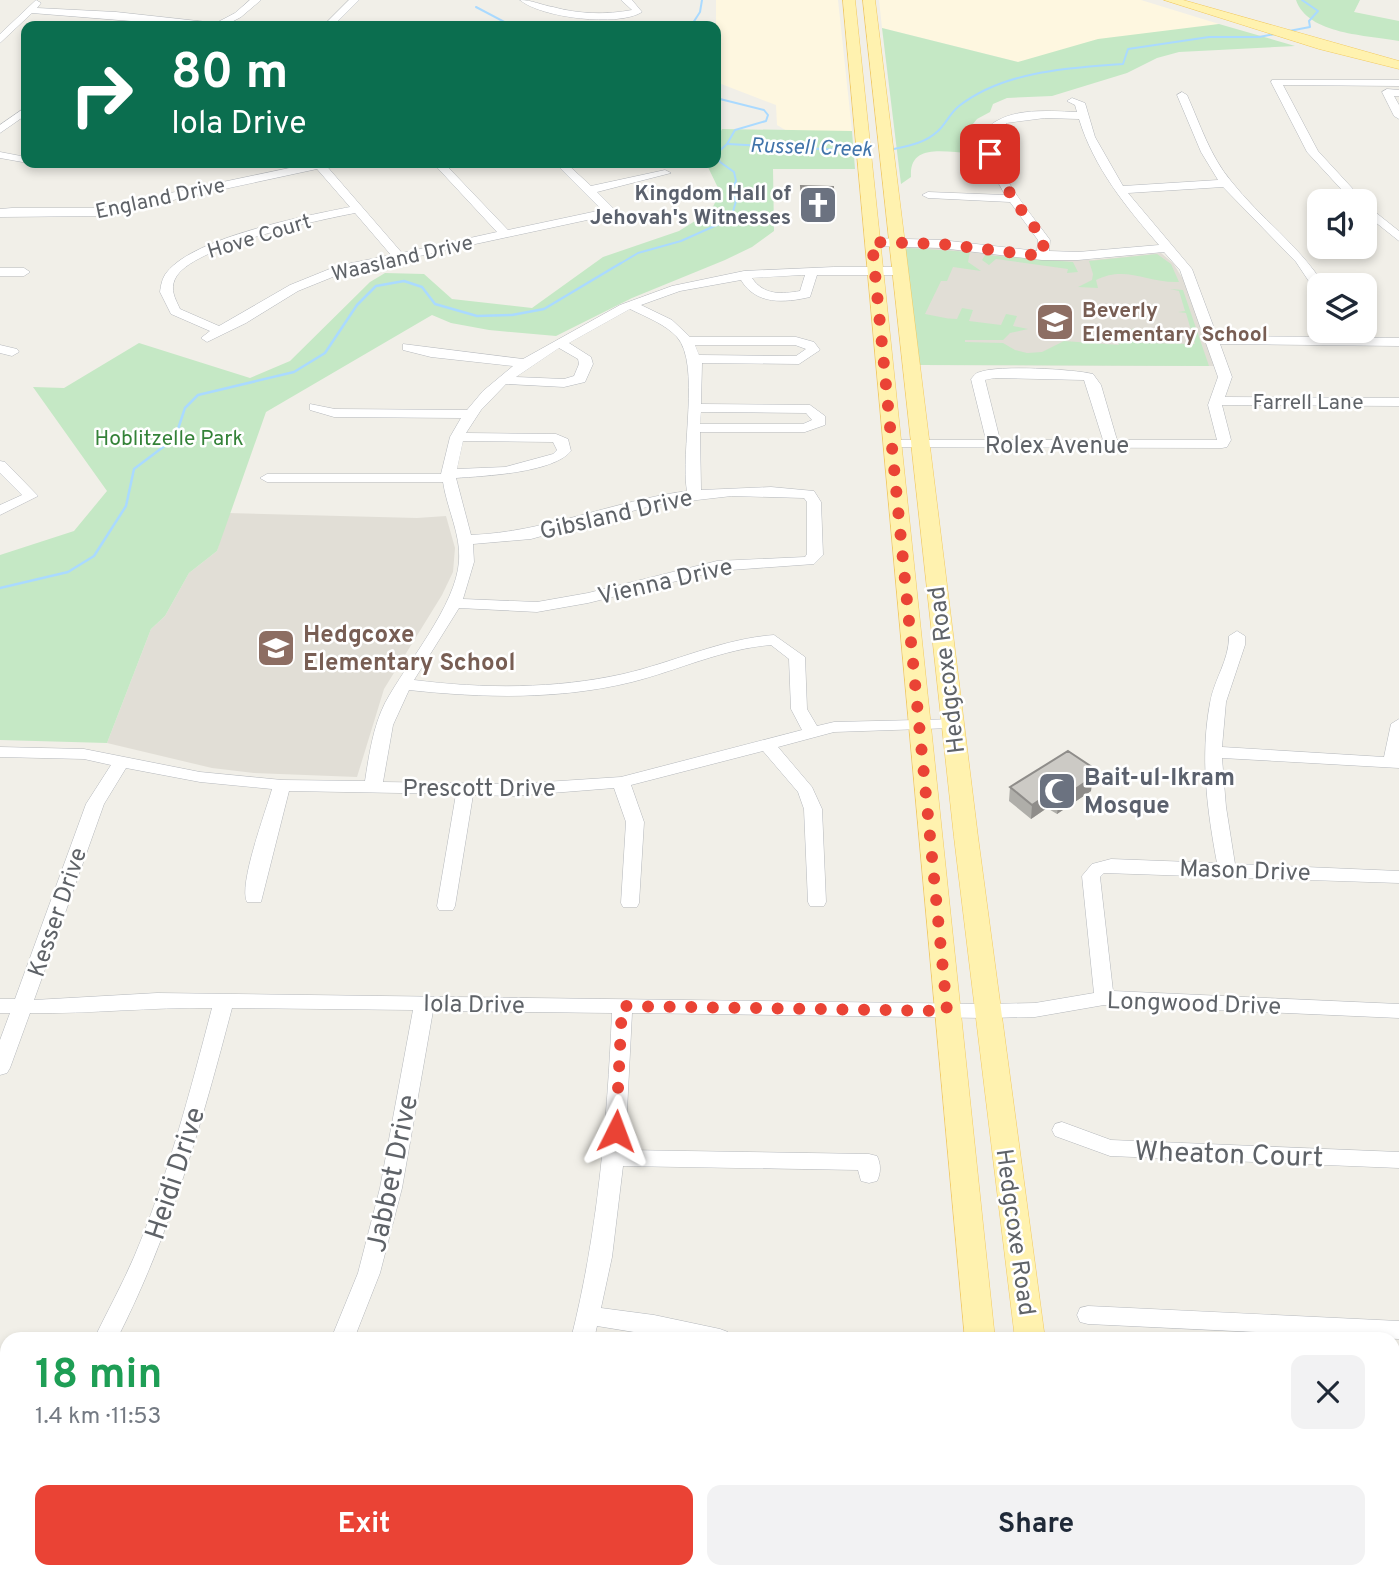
<!DOCTYPE html>
<html lang="en">
<head>
<meta charset="utf-8">
<style>
  body { margin:0; font-family:Overpass,sans-serif; background:#f2f2f3; color:#1f2937; height:100vh; display:flex; flex-direction:column; font-size:26px; white-space:nowrap }
  * { box-sizing:border-box; margin:0 }
  p { font-size:23px; color:#747a83 }
  .icon { flex:none; width:38px; height:38px; fill:none; stroke:currentColor; stroke-width:2; stroke-linecap:round; stroke-linejoin:round }
  .map { position:relative; flex:1; overflow:hidden }
  .panel { position:absolute; left:0px; top:1332px; width:1400px; height:247px; display:flex; flex-direction:column; background:#fff; border-radius:21px 21px 0 0; box-shadow:0 4px 10px #0003 }
  .panel>* { flex:none }
  .top-card { position:absolute; left:21px; top:21px; width:700px; height:147px; border-radius:14px; box-shadow:0 4px 10px #0003; background:#0b6e4f; color:#fff; overflow:hidden }
  .buttons { position:absolute; left:1307px; top:189px; display:grid; gap:14px }
  .buttons a { display:grid; place-items:center; width:70px; height:70px; border-radius:14px; background:#fff; box-shadow:0 4px 10px #0003; font-size:35px }
  .pin { position:absolute; display:grid; place-items:center; width:60px; height:60px; color:#fff; margin:-30px; border-radius:14px; box-shadow:0 4px 10px #0006 }
  .me { position:absolute; width:77px; margin:-38px; rotate:3deg; stroke-linejoin:round; filter:drop-shadow(0 0 5px #0008) }
  .turn { display:flex; align-items:center; gap:24px; height:147px; padding:0 35px; font-size:32px }
  .turn .icon { width:91px; height:91px; stroke-width:2.5 }
  .turn b { display:block; font-size:49px; line-height:60px }
  .round { display:grid; place-items:center; flex:none; width:74px; height:74px; border-radius:14px; background:#f2f2f3 }
  .overview { display:flex; align-items:center; justify-content:space-between; height:119px; padding:0 35px }
  h1 { font-size:42px; font-weight:700; line-height:52px; color:#1e9e55 }
  .primary-button { display:flex; gap:14px; margin-top:auto; padding:14px 35px }
  .primary-button a { flex:1; height:80px; border-radius:14px; background:#ea4335; color:#fff; font-size:28px; font-weight:700; line-height:80px; text-align:center }
  .primary-button a+a { background:#f2f2f3; color:#1f2937 }
  .map>svg:first-child { display:block }
  .commercial { fill:#fef7e0 }
  .education { fill:#e1ded6 }
  .green { fill:#c5e8c5 }
  .lines { fill:none; stroke-linecap:round; stroke-linejoin:round }
  .stream-far1 { stroke:#aadaff; stroke-width:2 }
  .stream { stroke:#aadaff; stroke-width:2.5 }
  .minor-casing { stroke:#b5b8bc; stroke-width:1 }
  .major-casing { stroke:#f2c960; stroke-width:1 }
  .minor { fill:#fff; fill-rule:evenodd }
  .major { fill:#fff2af; fill-rule:evenodd }
  .wall { fill:#afaea9 }
  .shaded-wall { fill:#8f8d8a }
  .building { fill:#cccac5; stroke:#8f8d8a; stroke-width:2 }
  .route { stroke:#ea4335; stroke-width:12; stroke-dasharray:0 21.6 }
  .labels { text-anchor:middle; stroke-width:5; stroke-linejoin:round; paint-order:stroke }
  .far-water-label { font-size:21px; font-style:italic; fill:#4174aa; stroke:#fff }
  .far-worship-label { font-size:21px; font-weight:bold; fill:#5b616d; stroke:#fff; text-anchor:end }
  .far-street-label { font-size:21px; fill:#5f6368; stroke:#fff }
  .far-education-label { font-size:21px; font-weight:bold; fill:#785e54; stroke:#fff; text-anchor:start }
  .far-park-label { font-size:21px; fill:#348238; stroke:#fff }
  .street-label { font-size:24px; fill:#5f6368; stroke:#fff }
  .education-label { font-size:24px; font-weight:bold; fill:#785e54; stroke:#fff; text-anchor:start }
  .worship-label { font-size:24px; font-weight:bold; fill:#5b616d; stroke:#fff; text-anchor:start }
  .near-street-label { font-size:28px; fill:#5f6368; stroke:#fff }
</style>
</head>
<body>
<div class="map">
<svg width="1399" height="1578" viewBox="0 0 1399 1578">
  <rect width="100%" height="100%" fill="#f1efe8"/>
  <!-- commercial -->
  <g class="commercial">
    <polygon points="716,0 838,0 852,131 787,131 777,125 776,105 716,82"/>
    <polygon points="879,0 1141,0 1219,24 1018,62 882,28"/>
  </g>
  <!-- education -->
  <g class="education">
    <polygon points="907,247 952,248 1047,260 1091,260 1161,253 1173,263 1183,279 1214,366 919,365 903,249"/>
    <polygon points="228,513 417,518 446,516 455,548 453,572 442,595 384,689 357,777 254,773 212,768 107,743 151,629 165,616 189,573 217,551"/>
  </g>
  <!-- green -->
  <g class="green">
    <path d="M1296,0H1360L1354,12L1399,21V41C1368,35 1308,35 1296,0Z"/>
    <path d="M1219,24L1295,46L1179,52L1157,58L1127,73L1052,96L1007,98L993,104L990,112L977,119L968,130L971,153C946,153 909,142 911,177L901,184L882,28L1018,62L1098,39Z"/>
    <polygon points="722,129 852,131 855,169 773,169 774,231 752,247 725,260 632,298 556,336 489,330 451,323 432,315 266,412 217,551 189,573 165,616 151,629 107,743 0,740 0,555 74,531 107,491 33,387 64,388 139,343 250,378 290,361 370,282 385,273 424,274 452,299 532,308 603,257 679,231 711,211 720,192 706,163 716,163 716,141"/>
    <polygon points="909,248 970,252 968,262 981,271 953,267 947,281 941,281 925,314 976,324 942,318 957,319 962,308 973,310 969,321 1001,325 1006,314 1017,316 1013,326 1028,329 1010,333 1003,340 965,340 965,342 1003,343 1015,350 1027,353 1042,352 1064,341 1119,345 1117,340 1134,328 1141,343 1195,344 1186,313 1178,312 1185,311 1179,291 1170,289 1183,290 1209,366 919,365 905,250"/>
    <path d="M1157,254L1171,264L1179,282C1146,283 1126,265 1096,280L1098,288L1078,287L1092,280L1093,274L1089,261Z"/>
    <polygon points="985,255 1073,262 1078,272 1067,273 1068,269 996,259 989,265 982,260"/>
  </g>
  <g class="lines">
    <!-- stream-far1 -->
    <g class="stream-far1">
      <polyline points="476,7 512,26"/>
      <polyline points="691,26 700,12 702,0"/>
      <polyline points="1289,31 1310,27 1309,21 1318,11 1302,0"/>
      <polyline points="728,144 860,151"/>
      <path d="M889,150C907,146 924,144 938,131C946,124 950,113 959,106C1004,71 1068,68 1123,64L1128,49L1209,37H1259L1275,34"/>
      <polyline points="618,265 638,253 681,241 719,224 732,215 736,201 731,191 736,181 734,172 720,162 716,154 727,144 735,130 766,121 768,115 764,110 716,98"/>
    </g>
    <!-- stream -->
    <polyline class="stream" points="0,588 68,572 94,556 126,506 134,469 175,438 185,408 198,395 294,372 325,353 357,305 376,286 404,281 422,287 435,304 477,316 512,315 544,309 621,263"/>
    <defs>
      <g id="minor">
        <polygon points="250,0 261,0 241,17 224,26 193,26 32,13 0,43 0,34 36,0 41,3 37,8 116,12 216,23 235,13"/>
        <polygon points="349,0 359,0 333,26 323,26"/>
        <path d="M520,0C532,0 541,5 553,7C578,14 606,15 632,10L621,0H632L642,12C619,27 541,18 520,0Z"/>
        <polygon points="1272,80 1399,80 1399,86 1283,85 1318,151 1364,201 1352,201 1307,152 1271,82"/>
        <polygon points="1387,89 1399,90 1399,96 1394,96 1399,105 1399,119 1394,116 1382,92"/>
        <path d="M1182,92L1187,95C1200,124 1210,156 1231,181C1260,218 1299,245 1324,285H1320V293L1316,292L1296,262L1223,187L1128,193L1192,269L1217,336L1399,338V346L1220,344L1232,377L1225,397L1399,398V406L1222,405L1231,440L1227,447L1222,448L886,447V441L891,440H986L971,379C974,376 975,373 980,372C998,365 1072,369 1093,374L1101,385L1117,440H1217L1208,405L1218,377L1180,270L1164,252L1078,260H1042L941,248L872,246L866,242L872,238L941,240L1037,251L1038,240L1010,202L928,198L922,195L928,192L1005,195L987,162L981,135C1002,106 1045,111 1077,112L1075,105L1067,101L1072,98L1085,103L1095,137L1123,186L1218,180L1201,152L1177,95ZM1045,118L1079,119C1094,168 1126,207 1159,245L1078,252L1049,251L1050,240C1026,207 997,177 992,135L1007,123ZM995,378L1084,380L1103,440H1000L985,380Z"/>
        <polygon points="26,107 26,115 0,133 0,125"/>
        <polygon points="0,152 26,157 28,163 0,158"/>
        <polygon points="54,163 70,163 64,166"/>
        <path d="M313,163H324L402,253L497,232L433,163H444L508,230L602,210L555,163H566L591,186L665,170L671,173L597,192L615,210V214L345,272L298,291L246,323L207,342L201,338L210,331L171,314L160,292C161,285 162,278 167,272C195,237 305,216 350,207L317,169L99,216L0,217V209L12,208H99ZM355,213L391,255L337,266L290,285L219,326L180,309C175,298 170,290 175,279C190,246 320,220 355,213Z"/>
        <polygon points="1365,204 1399,231 1399,241 1365,214"/>
        <path d="M834,267H898L904,271L898,275H817L810,297C784,303 756,305 741,280L680,291L641,305L672,320L690,337H796L814,342L820,350L799,364L702,363L701,404L810,405L825,416V425L805,432H700L701,490L771,487L814,491L821,502L823,555L814,564L717,571L588,603L537,612L459,608L414,680C484,689 555,689 623,674C675,662 721,639 774,635L805,657L807,709L817,726L834,722L958,719L960,723L952,728L834,732L778,747L812,787L822,809L826,902L824,906H810L808,902L804,809L798,792L763,751L631,785L644,822L639,903L637,907H623L621,903L626,822L614,788L514,796L473,795L455,906L453,910H439L437,906L456,794L289,791L261,902H247C238,885 266,811 272,789L200,782L126,768L104,804L34,1000L157,993L986,1004L1035,1003L1094,993L1082,876L1092,864L1111,859L1217,863C1207,810 1200,756 1210,703C1214,679 1229,661 1229,636L1237,631L1245,636V645L1226,702L1222,747L1384,757L1391,724L1399,719V768L1222,758L1226,807L1235,864L1399,871V883L1104,873L1100,877L1113,991L1399,1004V1018L1104,1005L1035,1017L986,1018L632,1013L625,1150L869,1154L877,1156C881,1164 881,1173 877,1181L869,1183L861,1181L858,1170L623,1166L612,1257L601,1308L654,1315L720,1329L728,1332L731,1339H677L597,1326L594,1339H571C598,1232 607,1123 612,1013L433,1011L402,1188L380,1273L354,1339H331L358,1273L380,1188L413,1010L232,1008C202,1122 171,1233 117,1339H94C107,1312 122,1285 134,1257C168,1177 190,1092 212,1008C151,1007 91,1014 30,1013L10,1068L7,1073L0,1075V1040L10,1013H0V999H15L86,804L111,765L84,759L0,757V747L84,749L200,772L282,780L365,781C369,755 373,727 385,703C407,662 456,606 459,561C461,534 447,509 443,482H267L260,478L267,474H441L450,437L461,418L334,417L310,410V404L335,409L467,410L483,391L513,366L431,357L403,350V344L523,359L620,305L672,286L744,271ZM802,275H805L800,291C782,294 764,296 752,278ZM630,309C646,317 665,324 677,337C701,364 680,452 687,491C613,501 546,532 471,535L456,478C484,476 553,473 571,451L568,439L556,434L466,433L481,410L506,384L564,387L585,382L593,364L591,357L569,343ZM695,345H795L806,349L796,356L699,355ZM559,348L578,359L579,364L574,376L564,379L516,377ZM701,412L806,413L812,420L803,424H700ZM463,441L553,442L557,450L553,454L505,467L457,469ZM732,496L804,498L807,502V554L805,557L717,561L588,593L537,602L463,599L474,562L473,544L531,539L654,505ZM771,645L789,659L791,709L802,730L621,777L514,784L383,782L393,725L409,690C483,698 559,700 632,682C679,670 722,649 771,645Z"/>
        <polygon points="0,268 24,268 30,272 24,276 0,276"/>
        <polygon points="0,345 17,349 19,352 12,356 0,353"/>
        <polygon points="0,461 5,462 38,496 0,515 0,505 22,495 0,473"/>
        <polygon points="1062,1122 1111,1140 1399,1152 1399,1168 1110,1156 1055,1136 1052,1130 1055,1124"/>
        <polygon points="1088,1306 1399,1321 1399,1339 1088,1324 1080,1322 1077,1315 1080,1308"/>
        <polygon points="7,1469 7,1497 0,1500 0,1472"/>
        <polygon points="0,1505 7,1508 7,1530 0,1527"/>
        <polygon points="1393,1551 1399,1552 1399,1574 1388,1572 1393,1572"/>
        <polygon points="102,1572 138,1572 141,1578 105,1578"/>
        <polygon points="203,1572 230,1572 227,1578 200,1578"/>
        <polygon points="482,1572 508,1572 505,1578 479,1578"/>
        <polygon points="703,1572 741,1572 744,1578 706,1578"/>
      </g>
      <g id="major">
        <polygon points="843,0 855,0 995,1339 965,1339"/>
        <polygon points="863,0 875,0 978,837 1045,1339 1015,1339 954,837"/>
        <polygon points="1164,0 1183,0 1399,61 1399,69 1319,49"/>
        <polygon points="988,1572 1020,1572 1021,1578 987,1578"/>
        <polygon points="1041,1572 1073,1572 1075,1578 1041,1578"/>
      </g>
    </defs>
    <!-- minor casing -->
    <use href="#minor" class="minor-casing"/>
    <!-- major casing -->
    <use href="#major" class="major-casing"/>
    <!-- minor -->
    <use href="#minor" class="minor"/>
    <!-- major -->
    <use href="#major" class="major"/>
  </g>
  <!-- wall -->
  <g class="wall">
    <polygon points="801,186 834,202 833,213 826,210 802,210"/>
    <polygon points="1092,767 1091,776 1091,791 1057,814 1047,808 1031,819 1009,801 1010,787"/>
  </g>
  <!-- shaded-wall -->
  <g class="shaded-wall">
    <polygon points="1092,767 1091,779 1093,777 1091,791 1057,814 1059,800 1085,772"/>
    <polygon points="1049,794 1047,808 1031,819 1032,805"/>
  </g>
  <!-- building -->
  <g class="building">
    <polygon points="801,186 833,187 834,202 827,199 802,199"/>
    <polygon points="1068,751 1092,767 1085,772 1093,777 1059,800 1049,794 1032,805 1010,787"/>
  </g>
  <g class="lines">
    <!-- route -->
    <polyline class="route" points="616,1131 622,1006 947,1011 872,242 941,244 1042,256 1044,240 1013,199 990,154"/>
  </g>
  <!-- icons -->
  <defs>
    <symbol id="church-square" viewBox="-11 -11 22 22"><rect x="-9" y="-9" width="18" height="18" rx="4" fill="#6b7280" stroke="#fff"/><path d="M-1.2-6h2.4v3.5h3.3v2.4h-3.3V6h-2.4V-.1h-3.3v-2.4h3.3Z" fill="#fff"/></symbol>
    <symbol id="school-square" viewBox="-11 -11 22 22"><rect x="-9" y="-9" width="18" height="18" rx="4" fill="#8d6e63" stroke="#fff"/><path d="M0-5L7-2L0 1L-7-2ZM-4 1L0 2.5L4 1V4Q0 6-4 4Z" fill="#fff"/></symbol>
    <symbol id="mosque-square" viewBox="-11 -11 22 22"><rect x="-9" y="-9" width="18" height="18" rx="4" fill="#6b7280" stroke="#fff"/><path d="M3.5-4.9A6 6 0 1 0 3.5 4.9A5 5 0 1 1 3.5-4.9Z" fill="#fff"/></symbol>
  </defs>
  <g fill-rule="evenodd">
    <use href="#church-square" x="796" y="183" width="44" height="44"/>
    <use href="#school-square" x="1033" y="300" width="44" height="44"/>
    <use href="#school-square" x="254" y="626" width="44" height="44"/>
    <use href="#mosque-square" x="1035" y="769" width="44" height="44"/>
  </g>
  <g class="labels">
    <!-- far-water labels -->
    <g class="far-water-label">
      <text transform="translate(811 147) rotate(2)" y="7">Russell Creek</text>
    </g>
    <!-- far-worship labels -->
    <g class="far-worship-label">
      <text x="791" y="200">Kingdom Hall of<tspan x="791" dy="24">Jehovah's Witnesses</tspan></text>
    </g>
    <!-- far-street labels -->
    <g class="far-street-label">
      <text transform="translate(160 198) rotate(-12)" y="7">England Drive</text>
      <text transform="translate(259 236) rotate(-17)" y="7">Hove Court</text>
      <text transform="translate(402 258) rotate(-13)" y="7">Waasland Drive</text>
      <text x="1308" y="409">Farrell Lane</text>
    </g>
    <!-- far-education labels -->
    <g class="far-education-label">
      <text x="1082" y="317">Beverly<tspan x="1082" dy="24">Elementary School</tspan></text>
    </g>
    <!-- far-park labels -->
    <g class="far-park-label">
      <text x="169" y="445">Hoblitzelle Park</text>
    </g>
    <!-- street labels -->
    <g class="street-label">
      <text x="1057" y="453">Rolex Avenue</text>
      <text transform="translate(616 514) rotate(-13)" y="8">Gibsland Drive</text>
      <text transform="translate(665 581) rotate(-13)" y="8">Vienna Drive</text>
      <text transform="translate(946 670) rotate(-97)" y="8">Hedgcoxe Road</text>
      <text x="479" y="796">Prescott Drive</text>
      <text transform="translate(1245 870) rotate(2)" y="8">Mason Drive</text>
      <text transform="translate(57 912) rotate(-71)" y="8">Kesser Drive</text>
      <text transform="translate(1194 1003) rotate(2)" y="8">Longwood Drive</text>
      <text transform="translate(474 1004) rotate(1)" y="8">Iola Drive</text>
      <text transform="translate(1016 1232) rotate(82)" y="8">Hedgcoxe Road</text>
    </g>
    <!-- education labels -->
    <g class="education-label">
      <text x="303" y="642">Hedgcoxe<tspan x="303" dy="28">Elementary School</tspan></text>
    </g>
    <!-- worship labels -->
    <g class="worship-label">
      <text x="1084" y="785">Bait-ul-Ikram<tspan x="1084" dy="28">Mosque</tspan></text>
    </g>
    <!-- near-street labels -->
    <g class="near-street-label">
      <text transform="translate(1229 1153) rotate(2)" y="10">Wheaton Court</text>
      <text transform="translate(174 1173) rotate(-72)" y="10">Heidi Drive</text>
      <text transform="translate(391 1173) rotate(-78)" y="10">Jabbet Drive</text>
    </g>
  </g>
</svg>
<div class="buttons">
<a><svg class="icon" aria-label="sound" viewBox="0 0 24 24"><path d="M4 9h4l5-4v14l-5-4H4zM17 9q2 3 0 6"/></svg></a>
<a><svg class="icon" aria-label="layers" viewBox="0 0 24 24"><path d="M12 4l9 5-9 5-9-5zM3 14l9 5 9-5"/></svg></a>
</div>
<div class="pin" style="left:990px;top:154px;background:#d93025"><svg class="icon" aria-label="arrive" viewBox="0 0 24 24"><path d="M6 21V4h12l-3 4 3 4H6"/></svg></div>
<svg class="me" style="left:616px;top:1131px" viewBox="-20 -20 40 40"><path d="M0-17L14 15 0 8-14 15z" fill="#ea4335" stroke="#fff" stroke-width="4"/></svg>
<div class="top-card">
<div class="turn"><svg class="icon" aria-label="right" viewBox="0 0 24 24"><path d="M7 20v-9h11M14 6l5 5-5 5"/></svg><div><b>80 m</b>Iola Drive</div></div>
</div>
<section class="panel">
<div class="overview"><div><h1>18 min</h1><p>1.4 km · 11:53</p></div><a class="round"><svg class="icon" aria-label="close" viewBox="0 0 24 24"><path d="M6 6l12 12M18 6L6 18"/></svg></a></div>
<div class="primary-button"><a>Exit</a><a>Share</a></div>
</section>
</div>
</body>
</html>
